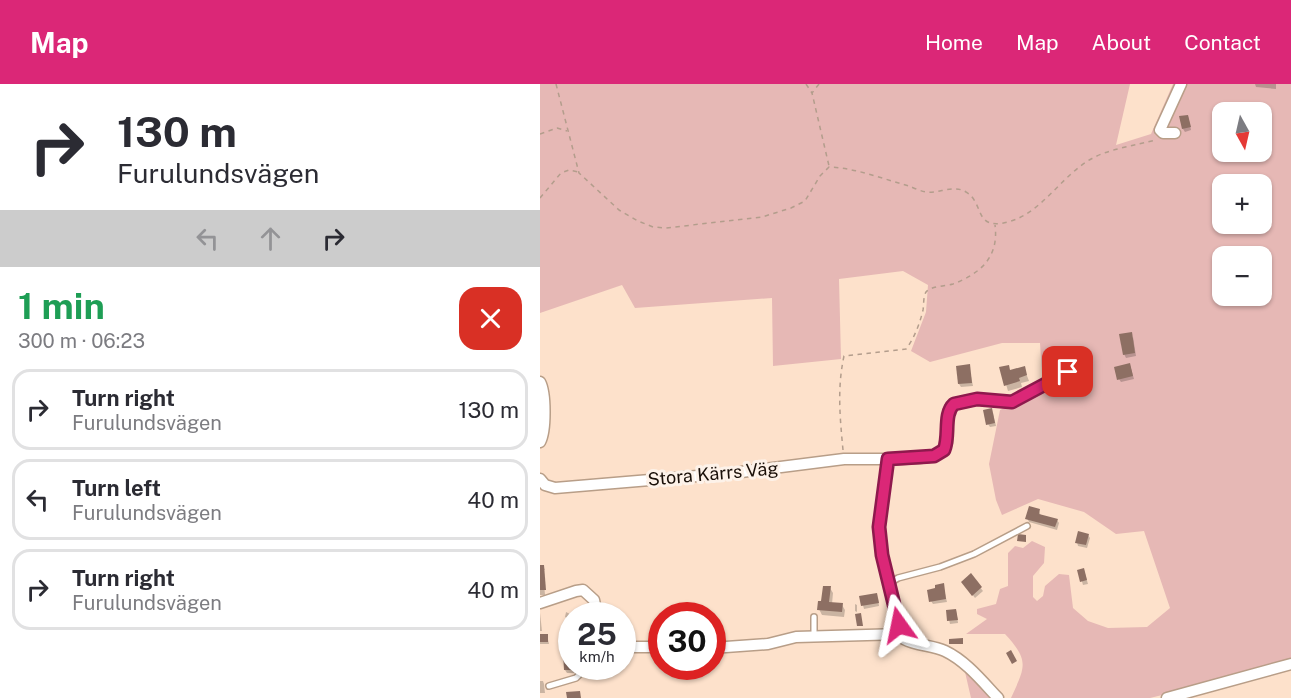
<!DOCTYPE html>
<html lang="en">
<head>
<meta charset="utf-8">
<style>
  body { margin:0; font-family:"Public Sans",sans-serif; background:#f2f2f3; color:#2b2b33; height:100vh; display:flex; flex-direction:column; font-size:22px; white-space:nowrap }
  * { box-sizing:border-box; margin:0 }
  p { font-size:20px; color:#7c7c81 }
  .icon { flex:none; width:33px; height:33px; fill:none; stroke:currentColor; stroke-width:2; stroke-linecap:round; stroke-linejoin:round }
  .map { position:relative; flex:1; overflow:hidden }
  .sheet { display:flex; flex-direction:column; background:#fff; width:540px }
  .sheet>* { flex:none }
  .hud { background:#fff; color:#2b2b33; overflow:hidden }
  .needle { width:39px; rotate:172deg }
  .controls { position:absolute; left:672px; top:18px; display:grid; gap:12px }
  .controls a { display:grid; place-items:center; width:60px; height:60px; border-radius:12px; background:#fff; box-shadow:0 2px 4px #0004; font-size:30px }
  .speed { position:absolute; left:18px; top:518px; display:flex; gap:12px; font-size:30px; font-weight:700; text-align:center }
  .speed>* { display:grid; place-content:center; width:78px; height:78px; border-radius:50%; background:#fff; box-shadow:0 2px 4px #0004; line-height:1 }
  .speed small { font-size:15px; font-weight:400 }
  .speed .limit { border:9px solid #d22; background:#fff; color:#111 }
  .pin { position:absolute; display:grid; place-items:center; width:51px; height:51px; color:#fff; margin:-26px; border-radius:12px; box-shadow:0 3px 9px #0006 }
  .me { position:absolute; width:66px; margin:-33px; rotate:348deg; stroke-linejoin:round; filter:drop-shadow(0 0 4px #0008) }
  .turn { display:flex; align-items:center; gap:21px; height:126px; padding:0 18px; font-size:27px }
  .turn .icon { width:78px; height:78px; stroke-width:2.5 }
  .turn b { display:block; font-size:42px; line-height:51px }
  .lanes { display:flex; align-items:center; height:57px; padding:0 18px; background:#0003; justify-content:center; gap:30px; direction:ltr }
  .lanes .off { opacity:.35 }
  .round { display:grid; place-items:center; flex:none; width:63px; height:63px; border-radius:18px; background:#f2f2f3 }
  .summary { display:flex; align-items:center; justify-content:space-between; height:102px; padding:0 18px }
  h1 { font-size:36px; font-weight:700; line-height:45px; color:#1e9e55 }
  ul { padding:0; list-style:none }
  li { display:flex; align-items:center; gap:18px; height:81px; margin:0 12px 9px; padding:0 6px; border:3px solid #e1e1e2; border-radius:18px }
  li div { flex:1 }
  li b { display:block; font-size:22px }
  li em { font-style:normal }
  header { display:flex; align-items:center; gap:36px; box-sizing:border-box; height:84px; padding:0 30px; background:#db2777; color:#fff }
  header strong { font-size:28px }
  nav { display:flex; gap:33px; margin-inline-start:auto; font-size:21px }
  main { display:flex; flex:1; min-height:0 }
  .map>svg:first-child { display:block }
  .green { fill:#e6b8b5; fill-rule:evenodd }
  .shadow { fill:#0003 }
  .building { fill:#8d6f63 }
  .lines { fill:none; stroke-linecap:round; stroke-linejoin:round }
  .service-casing { stroke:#b89e88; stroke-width:8 }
  .minor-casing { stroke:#b89e88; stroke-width:13 }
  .path { stroke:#b39d8c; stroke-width:1.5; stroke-dasharray:4.5 4.5; stroke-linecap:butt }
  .service { stroke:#fff; stroke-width:5 }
  .minor { stroke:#fff; stroke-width:10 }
  .route-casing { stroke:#8e194d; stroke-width:15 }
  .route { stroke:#db2777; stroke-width:10 }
  .labels { text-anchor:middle; stroke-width:6; stroke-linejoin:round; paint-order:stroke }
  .street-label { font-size:18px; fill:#190f08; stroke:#fdf2e9 }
</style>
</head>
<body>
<header>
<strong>Map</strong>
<nav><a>Home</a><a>Map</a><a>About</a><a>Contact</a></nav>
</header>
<main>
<section class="sheet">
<div class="hud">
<div class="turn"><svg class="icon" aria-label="right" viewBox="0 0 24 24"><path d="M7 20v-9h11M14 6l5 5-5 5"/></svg><div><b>130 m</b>Furulundsvägen</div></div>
<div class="lanes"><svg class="icon off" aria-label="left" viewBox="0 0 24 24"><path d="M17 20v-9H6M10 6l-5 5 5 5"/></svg><svg class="icon off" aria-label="ahead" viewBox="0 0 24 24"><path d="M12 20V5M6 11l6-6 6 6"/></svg><svg class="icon" aria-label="right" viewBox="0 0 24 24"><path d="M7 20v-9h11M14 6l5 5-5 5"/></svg></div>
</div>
<div class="summary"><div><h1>1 min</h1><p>300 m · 06:23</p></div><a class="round" style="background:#d93025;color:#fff"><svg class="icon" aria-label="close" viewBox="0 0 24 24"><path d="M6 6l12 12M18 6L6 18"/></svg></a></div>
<ul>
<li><svg class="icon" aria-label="right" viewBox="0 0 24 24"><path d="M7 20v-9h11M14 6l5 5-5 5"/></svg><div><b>Turn right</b><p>Furulundsvägen</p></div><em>130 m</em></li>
<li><svg class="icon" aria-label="left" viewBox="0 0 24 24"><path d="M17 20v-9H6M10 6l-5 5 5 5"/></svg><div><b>Turn left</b><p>Furulundsvägen</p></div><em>40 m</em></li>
<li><svg class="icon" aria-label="right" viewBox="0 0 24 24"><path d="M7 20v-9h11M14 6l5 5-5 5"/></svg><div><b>Turn right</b><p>Furulundsvägen</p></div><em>40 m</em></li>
</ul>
</section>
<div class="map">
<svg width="751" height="614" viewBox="0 0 751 614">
  <rect width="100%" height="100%" fill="#fde1cb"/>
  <!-- green -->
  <g class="green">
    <path d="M0,0H590L576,61L611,50L633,0H751V576L687,595L610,614H471C485,583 490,577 465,550H426L447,535L437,530V525L456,520L460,505L468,502V469L475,462L483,464L492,457L505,463L504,479L493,492V513L497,517L503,512L505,502L519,490L529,491L533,524L548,537L568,544L607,543L630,524L604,447L576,450L544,428L498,415L462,431L456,416L449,380L460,326L503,305L500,259H462L390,278L371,267L386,228L388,201L363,187L299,195L301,275L233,282L232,214L95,224L82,201L0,229ZM682,28H722V68H682ZM682,100H722V140H682ZM682,172H722V212H682Z"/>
    <polygon points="425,588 452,614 431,614"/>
  </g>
  <!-- shadow -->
  <g class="shadow">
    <polygon points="715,0 736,0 736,5 716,3"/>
    <polygon points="648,32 651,46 645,48 643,45"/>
    <polygon points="593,253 596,272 586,274 584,270"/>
    <polygon points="590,281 594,295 581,298 579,295"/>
    <polygon points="429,282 433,302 421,303 419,300"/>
    <polygon points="461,284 471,287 484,284 489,297 481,299 482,303 468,307"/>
    <polygon points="453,329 456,342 450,343 448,340"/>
    <polygon points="499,427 501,432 517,436 519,439 517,446 489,438 487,434"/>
    <polygon points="548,451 550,454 547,464 538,462 537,458"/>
    <polygon points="0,482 3,482 5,486 3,486 5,511 0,511"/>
    <polygon points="544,486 548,500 543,501 539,487"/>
    <polygon points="431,492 443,507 435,514 425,501"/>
    <polygon points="403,501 407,518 393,520 391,517"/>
    <polygon points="290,504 293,509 292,520 302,521 305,526 304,533 282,531 279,525"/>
    <polygon points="321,514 338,514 339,522 324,525"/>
    <polygon points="315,520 317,521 317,528 315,527"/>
    <polygon points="416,526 418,539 410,540 407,527"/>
    <polygon points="26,528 30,530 29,535 25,533"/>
    <polygon points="0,529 2,547 0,547"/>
    <polygon points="0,551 7,551 9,560 0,560"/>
    <polygon points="32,582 38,582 37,589 27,589 25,586"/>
    <polygon points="0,597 3,597 4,600 5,609 0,609"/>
  </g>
  <!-- building -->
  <g class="building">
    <polygon points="648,31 651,43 642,45 639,32"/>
    <polygon points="592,248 595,269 583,271 579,250"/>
    <polygon points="590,279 593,292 577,296 574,283"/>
    <polygon points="430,280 432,299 418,300 416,282"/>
    <polygon points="469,281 470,286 485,282 487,291 479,294 480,297 464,302 459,283"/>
    <polygon points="452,324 455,339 446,341 443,326"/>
    <polygon points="489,422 500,425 499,430 518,435 515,443 485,435"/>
    <polygon points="538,447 549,450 546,461 535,459"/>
    <polygon points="478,450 486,451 486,458 477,457"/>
    <polygon points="0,481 4,481 6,506 0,506"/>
    <polygon points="544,484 547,496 540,498 537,486"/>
    <polygon points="431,489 442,503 432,512 421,498"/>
    <polygon points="404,499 406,515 389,518 387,506 395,504 395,501"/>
    <polygon points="283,502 291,502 289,518 303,519 302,528 277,526 278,517 281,517"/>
    <polygon points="337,509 339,519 321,522 319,512"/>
    <polygon points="416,525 418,536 407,537 406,526"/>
    <polygon points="321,529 323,542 317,542 315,530"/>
    <rect x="0" y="550" width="8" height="8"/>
    <polygon points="423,554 423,560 409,560 409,555"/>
    <polygon points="471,566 477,577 472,580 466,569"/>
    <polygon points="32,568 32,582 35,582 36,586 24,586 23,569"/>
    <polygon points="40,607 41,614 27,614 26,608"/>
  </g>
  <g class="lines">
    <defs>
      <g id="service">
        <polyline points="350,499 358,494 400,483 434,470 487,442"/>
        <polyline points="274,533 274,552"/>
        <polyline points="9,602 36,594 48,582"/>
      </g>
      <g id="minor">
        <polyline points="635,49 623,49 620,46 641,0"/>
        <path d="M0,298C6,309 6,347 0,358"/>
        <polyline points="0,395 5,401 15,404 193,389 304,375 348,375"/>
        <polyline points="0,519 36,507 43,506 54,516 57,531"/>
        <path d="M362,550L342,471L339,443L348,375C363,374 382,376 396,371C419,362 398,332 414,320L437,315L472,318L528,288"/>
        <polyline points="82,563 122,563"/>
        <path d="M172,564L228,560L256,553L362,550L364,555C377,562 392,561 405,567C426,577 442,597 458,614"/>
        <polyline points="627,614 751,580"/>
      </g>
    </defs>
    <!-- service casing -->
    <use href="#service" class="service-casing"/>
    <!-- minor casing -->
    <use href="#minor" class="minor-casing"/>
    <!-- path -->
    <g class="path">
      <path d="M16,0L39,89L79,126L98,137L113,143L126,144L222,133L251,124L265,117L280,92L289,83C316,84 343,95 369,102C374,104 380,107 386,108C399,110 413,100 426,108C445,119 433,147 468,138C502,129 521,92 551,75C568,65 597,61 616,56"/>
      <polyline points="266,0 272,9"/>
      <polyline points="279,0 272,9 289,82"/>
      <polyline points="0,50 17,44 27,47"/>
      <polyline points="0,114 21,89 29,86 38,88"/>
      <path d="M303,366C300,334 297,304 304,272L366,265C374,255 380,239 383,226C384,221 383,213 386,208C391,202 406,202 413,200C442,189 459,172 455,141"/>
    </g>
    <!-- service -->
    <use href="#service" class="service"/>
    <!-- minor -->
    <use href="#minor" class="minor"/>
  </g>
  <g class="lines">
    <defs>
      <path id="route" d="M359,541L342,471L339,443L348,375L394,372L404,366C410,352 403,330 414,320L437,315L472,318L528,288"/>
    </defs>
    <!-- route casing -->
    <use href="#route" class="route-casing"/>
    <!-- route -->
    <use href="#route" class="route"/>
  </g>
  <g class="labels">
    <!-- street labels -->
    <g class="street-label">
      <text transform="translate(173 390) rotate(-5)" y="6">Stora Kärrs Väg</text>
    </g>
  </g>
</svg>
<div class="controls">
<a><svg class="needle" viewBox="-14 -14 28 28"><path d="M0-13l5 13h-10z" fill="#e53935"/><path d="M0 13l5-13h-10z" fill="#7c7c81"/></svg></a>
<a>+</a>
<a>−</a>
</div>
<div class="speed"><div>25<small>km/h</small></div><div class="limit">30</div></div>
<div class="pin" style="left:528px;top:288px;background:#d93025"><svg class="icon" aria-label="arrive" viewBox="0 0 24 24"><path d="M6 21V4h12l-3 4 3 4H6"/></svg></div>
<svg class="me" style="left:359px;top:541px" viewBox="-20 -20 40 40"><path d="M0-17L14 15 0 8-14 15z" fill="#db2777" stroke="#fff" stroke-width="4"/></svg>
</div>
</main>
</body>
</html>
